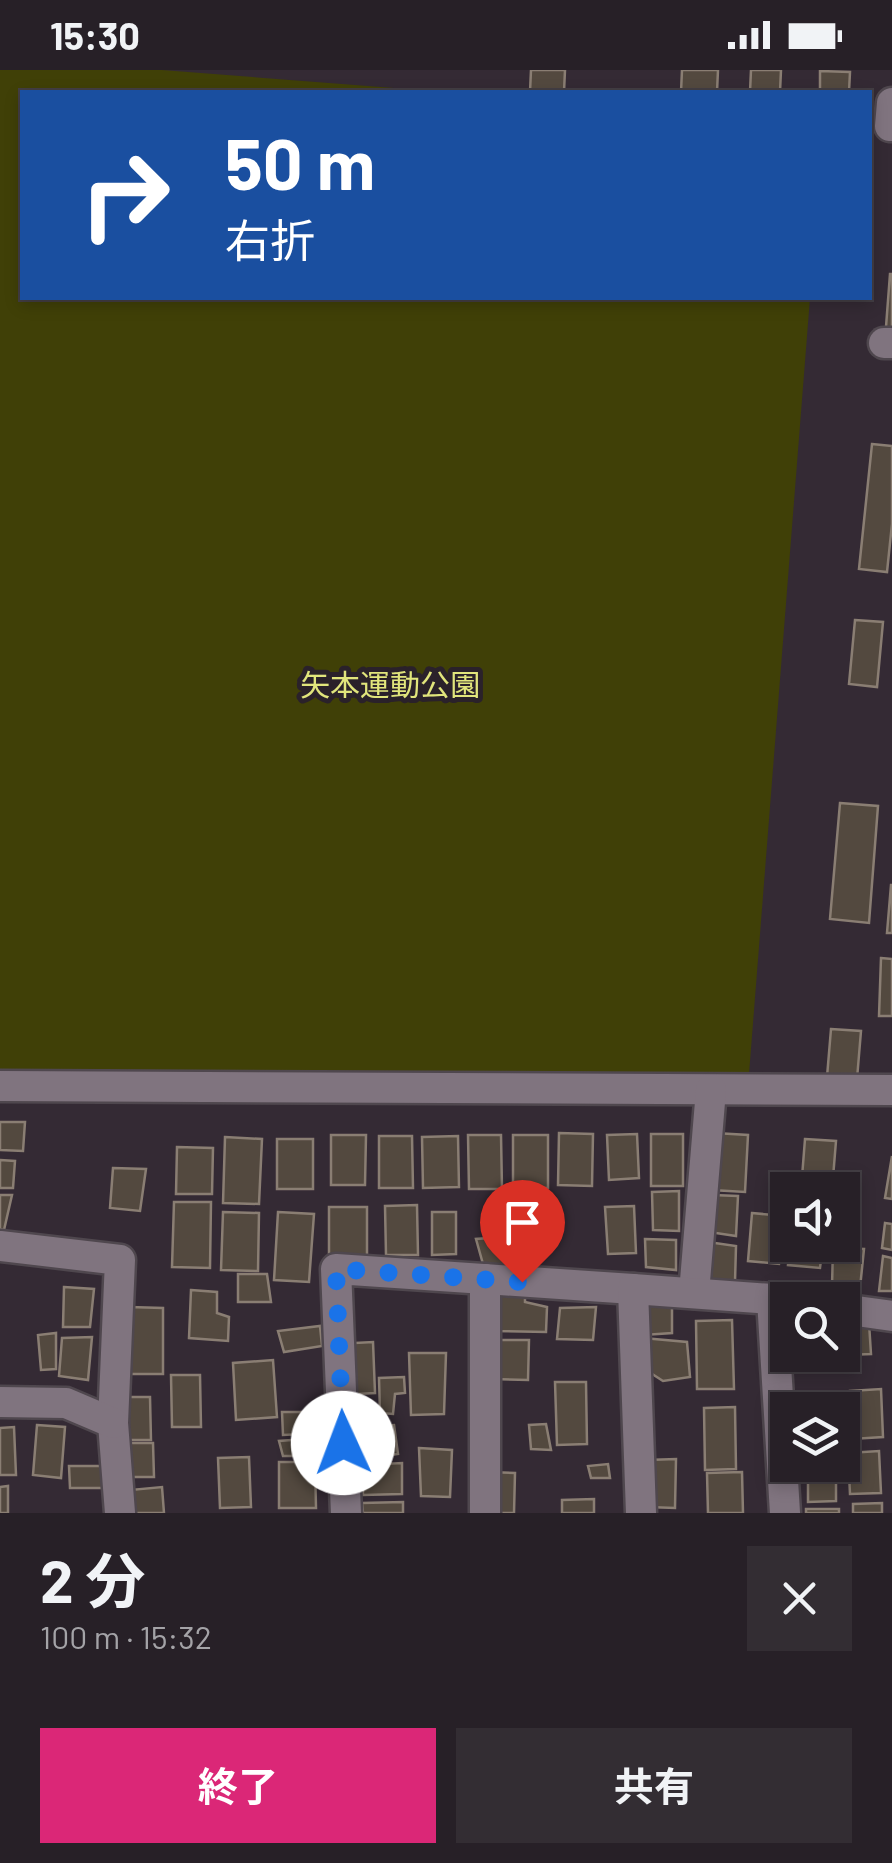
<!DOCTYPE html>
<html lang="ja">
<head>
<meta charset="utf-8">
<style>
  body { margin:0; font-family:Barlow,"Noto Sans JP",sans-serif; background:#332d33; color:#f1f3f6; height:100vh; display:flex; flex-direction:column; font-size:38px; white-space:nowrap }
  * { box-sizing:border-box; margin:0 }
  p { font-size:32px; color:#a4a3a7 }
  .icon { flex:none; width:55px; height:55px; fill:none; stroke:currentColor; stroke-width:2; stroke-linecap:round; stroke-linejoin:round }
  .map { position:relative; height:1443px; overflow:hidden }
  .panel { display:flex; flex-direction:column; background:#272027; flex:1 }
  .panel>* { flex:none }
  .hud { position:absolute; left:20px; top:20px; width:852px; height:210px; border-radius:0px; box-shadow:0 5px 15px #0003,0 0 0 2px #433e44; background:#1a4fa0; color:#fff; overflow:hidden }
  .controls { position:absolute; left:770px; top:1102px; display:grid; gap:20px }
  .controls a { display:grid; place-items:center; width:90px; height:90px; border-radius:0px; background:#272027; box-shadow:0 5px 15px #0003,0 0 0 2px #433e44; font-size:50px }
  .pin { position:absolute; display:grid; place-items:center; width:85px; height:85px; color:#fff; margin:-102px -42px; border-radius:50% 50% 50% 0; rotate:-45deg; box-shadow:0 0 10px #0007 }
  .pin .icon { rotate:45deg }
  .me { position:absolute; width:110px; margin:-55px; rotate:358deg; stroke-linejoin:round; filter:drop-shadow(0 0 8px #0008) }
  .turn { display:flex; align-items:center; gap:35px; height:210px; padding:0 40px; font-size:45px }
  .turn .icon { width:130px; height:130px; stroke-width:2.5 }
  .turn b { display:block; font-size:70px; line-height:85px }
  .round { display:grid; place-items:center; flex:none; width:105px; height:105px; border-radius:0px; background:#332d33 }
  .headline { display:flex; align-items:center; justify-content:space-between; height:170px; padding:0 40px }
  h1 { font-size:60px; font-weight:700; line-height:75px }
  .cta { display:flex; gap:20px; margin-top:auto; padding:20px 40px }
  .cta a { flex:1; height:115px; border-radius:0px; background:#db2777; color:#fff; font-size:40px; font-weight:700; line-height:115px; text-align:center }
  .cta a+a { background:#332d33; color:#f1f3f6 }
  .status { display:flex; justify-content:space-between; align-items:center; height:70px; padding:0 50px; background:#272027; direction:ltr }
  .status svg { height:28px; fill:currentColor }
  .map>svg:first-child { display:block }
  .green { fill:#404007 }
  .building { fill:#53493f; stroke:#8a7e73; stroke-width:2.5 }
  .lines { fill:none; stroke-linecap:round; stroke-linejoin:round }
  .minor-casing { stroke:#4f474e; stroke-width:35 }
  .minor { stroke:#80747f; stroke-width:30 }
  .route { stroke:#1a73e8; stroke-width:18; stroke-dasharray:0 32.4 }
  .labels { text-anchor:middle; stroke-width:10; stroke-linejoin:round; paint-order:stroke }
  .park-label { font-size:30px; fill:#e1e57c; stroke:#2a212a }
</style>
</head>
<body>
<div class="status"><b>15:30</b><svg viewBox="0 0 49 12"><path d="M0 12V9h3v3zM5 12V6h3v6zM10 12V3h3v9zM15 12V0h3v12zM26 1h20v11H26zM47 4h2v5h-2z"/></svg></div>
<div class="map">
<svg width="892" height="1443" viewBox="0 0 892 1443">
  <rect width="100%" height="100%" fill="#342a34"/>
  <!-- green -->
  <polygon class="green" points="0,0 162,0 446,22 22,22 22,228 810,228 749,1004 0,1005"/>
  <!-- building -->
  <g class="building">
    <polygon points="531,0 565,0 564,22 530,22"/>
    <polygon points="682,0 718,0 717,22 681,22"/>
    <polygon points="751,0 781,0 780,22 750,22"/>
    <polygon points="820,1 850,2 849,22 820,22"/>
    <polygon points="890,204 892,204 892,258 886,257"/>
    <polygon points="872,374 892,376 892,454 887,502 859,499"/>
    <polygon points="855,550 883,552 877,617 849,614"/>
    <polygon points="840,733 878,736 869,853 830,849"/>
    <polygon points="891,815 892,815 892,863 887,863"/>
    <polygon points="881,888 892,889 892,946 879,946"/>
    <polygon points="831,959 861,961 857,1009 827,1007"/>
    <polygon points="0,1052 25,1052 23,1081 0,1080"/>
    <polygon points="559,1063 593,1064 592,1116 558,1115"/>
    <polygon points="715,1063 748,1065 745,1122 712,1120"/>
    <polygon points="637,1064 639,1108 609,1110 607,1065"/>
    <rect x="651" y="1064" width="32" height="52"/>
    <polygon points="331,1065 366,1065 365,1115 331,1115"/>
    <polygon points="468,1065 501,1065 502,1119 469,1119"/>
    <rect x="513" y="1065" width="35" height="53"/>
    <polygon points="379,1066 412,1066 413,1118 379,1118"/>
    <polygon points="458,1066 459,1117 423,1118 422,1067"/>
    <polygon points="225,1067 262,1069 259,1134 223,1133"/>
    <rect x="277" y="1069" width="36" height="50"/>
    <polygon points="805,1069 836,1071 832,1120 801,1120"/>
    <polygon points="177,1077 213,1078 212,1124 176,1124"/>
    <polygon points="892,1086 892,1129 885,1128"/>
    <polygon points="0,1090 15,1091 13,1118 0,1118"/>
    <polygon points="113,1098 146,1099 140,1141 110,1138"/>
    <polygon points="679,1121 679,1161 653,1160 652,1122"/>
    <polygon points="0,1125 12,1125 4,1160 0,1159"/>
    <polygon points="712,1125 738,1126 736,1166 709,1162"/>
    <polygon points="538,1128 538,1159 510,1159 511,1129"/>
    <polygon points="174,1132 211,1132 210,1198 172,1197"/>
    <polygon points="417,1135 418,1185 386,1185 385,1136"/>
    <polygon points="634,1136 636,1183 608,1184 605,1137"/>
    <rect x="329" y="1137" width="38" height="56"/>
    <polygon points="223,1142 259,1143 258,1201 221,1200"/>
    <polygon points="278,1142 314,1144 309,1212 274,1210"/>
    <polygon points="432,1142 456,1142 456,1184 432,1185"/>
    <polygon points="752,1143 784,1146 779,1194 748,1191"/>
    <polygon points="885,1153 892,1154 892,1180 882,1178"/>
    <polygon points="518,1166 519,1181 511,1183 508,1195 483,1194 476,1169"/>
    <polygon points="645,1169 676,1170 676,1200 646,1197"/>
    <polygon points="708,1172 736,1176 735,1212 705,1210"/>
    <polygon points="790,1175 823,1175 820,1198 788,1195"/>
    <polygon points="833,1178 864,1179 860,1218 832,1216"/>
    <polygon points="883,1186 892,1188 892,1221 879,1221"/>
    <polygon points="238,1204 267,1204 271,1232 238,1232"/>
    <polygon points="64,1217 94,1219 90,1257 63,1257"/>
    <polygon points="191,1220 217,1222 217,1243 229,1247 228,1271 189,1268"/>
    <polygon points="493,1220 525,1220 525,1232 547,1237 546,1262 493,1261"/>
    <polygon points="672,1231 672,1263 644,1265 639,1232"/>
    <polygon points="129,1237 163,1238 163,1304 128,1304"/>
    <polygon points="596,1237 593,1270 557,1269 560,1238"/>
    <polygon points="732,1250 734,1319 697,1319 696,1251"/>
    <polygon points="869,1253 871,1284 847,1285 845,1254"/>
    <polygon points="320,1256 322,1276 284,1282 278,1261"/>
    <polygon points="56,1263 56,1299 41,1300 38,1265"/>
    <polygon points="92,1267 88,1310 59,1306 62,1268"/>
    <polygon points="643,1268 687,1272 690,1307 663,1311 643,1298"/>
    <polygon points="493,1270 529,1270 528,1310 492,1309"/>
    <polygon points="373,1272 375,1323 338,1325 336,1274"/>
    <polygon points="409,1283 446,1283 444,1344 411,1345"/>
    <polygon points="273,1290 277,1347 236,1350 233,1293"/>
    <polygon points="171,1305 200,1305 201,1357 172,1357"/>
    <polygon points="404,1307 405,1323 395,1324 393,1344 380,1343 379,1308"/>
    <polygon points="555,1312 586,1312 587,1374 557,1375"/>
    <polygon points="881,1319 883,1367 852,1369 850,1321"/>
    <polygon points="123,1327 150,1327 151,1370 124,1370"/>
    <polygon points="735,1337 736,1399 705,1400 704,1338"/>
    <polygon points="282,1342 303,1342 303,1364 283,1365"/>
    <polygon points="546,1354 551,1380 531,1379 529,1355"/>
    <polygon points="37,1355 65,1357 61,1408 33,1405"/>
    <polygon points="394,1355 398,1384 362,1389 359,1357"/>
    <polygon points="14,1357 16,1405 0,1405 0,1358"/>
    <polygon points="319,1368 316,1386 283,1386 279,1371"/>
    <polygon points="129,1373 153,1373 154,1407 130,1407"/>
    <polygon points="419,1378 452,1380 450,1427 421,1426"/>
    <polygon points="879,1381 881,1423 850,1424 848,1383"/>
    <polygon points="249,1387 251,1437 220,1438 218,1388"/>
    <polygon points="676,1389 675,1438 648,1437 647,1390"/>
    <polygon points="279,1392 315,1392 316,1438 279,1438"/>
    <polygon points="402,1393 402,1424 363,1425 362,1395"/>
    <polygon points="608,1394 610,1408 591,1408 588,1396"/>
    <polygon points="808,1395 836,1395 836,1431 808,1432"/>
    <polygon points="69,1396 101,1396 103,1418 70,1418"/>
    <polygon points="488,1402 515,1403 514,1443 487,1443"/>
    <polygon points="742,1402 743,1443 708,1443 707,1403"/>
    <polygon points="8,1416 8,1443 0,1443 0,1417"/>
    <polygon points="162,1417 164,1443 135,1443 130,1420"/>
    <polygon points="594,1429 594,1443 562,1443 562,1430"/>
    <polygon points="403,1432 403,1443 363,1443 362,1433"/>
    <polygon points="882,1433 882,1443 853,1443 853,1434"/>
    <rect x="806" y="1439" width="33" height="4"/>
  </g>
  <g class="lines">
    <defs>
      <g id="minor">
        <polyline points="890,56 892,33"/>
        <polyline points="884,273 892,273"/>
        <polyline points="0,1016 892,1020"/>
        <polyline points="0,1176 120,1190 113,1353 120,1443"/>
        <polyline points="694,1223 711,1020"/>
        <polyline points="842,1239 892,1246"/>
        <polyline points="0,1332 66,1333 113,1353"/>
        <polyline points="346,1443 336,1199 633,1219"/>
        <polyline points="485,1443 485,1209"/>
        <polyline points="641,1443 633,1219 772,1229"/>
        <polyline points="785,1443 772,1229 788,1231"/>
      </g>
    </defs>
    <!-- minor casing -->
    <use href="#minor" class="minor-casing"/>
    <!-- minor -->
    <use href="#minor" class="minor"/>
  </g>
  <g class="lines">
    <!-- route -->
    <polyline class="route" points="343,1373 336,1199 522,1212"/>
  </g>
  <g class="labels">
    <!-- park labels -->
    <g class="park-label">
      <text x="390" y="626">矢本運動公園</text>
    </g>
  </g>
</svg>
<div class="controls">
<a><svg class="icon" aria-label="sound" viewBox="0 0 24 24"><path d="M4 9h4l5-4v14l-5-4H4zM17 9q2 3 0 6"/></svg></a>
<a><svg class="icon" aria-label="search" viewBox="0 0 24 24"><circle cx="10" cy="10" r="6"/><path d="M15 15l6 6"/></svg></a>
<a><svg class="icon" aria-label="layers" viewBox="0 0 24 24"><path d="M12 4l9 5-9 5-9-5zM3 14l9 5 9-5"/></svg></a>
</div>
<div class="pin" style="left:522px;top:1212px;background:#d93025"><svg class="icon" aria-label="arrive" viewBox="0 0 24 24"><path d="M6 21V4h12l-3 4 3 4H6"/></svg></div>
<svg class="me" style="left:343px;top:1373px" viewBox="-20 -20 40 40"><circle r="19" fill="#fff"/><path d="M0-13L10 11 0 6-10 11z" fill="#1a73e8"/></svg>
<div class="hud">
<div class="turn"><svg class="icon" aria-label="right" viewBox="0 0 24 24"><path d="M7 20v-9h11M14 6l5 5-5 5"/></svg><div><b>50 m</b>右折</div></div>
</div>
</div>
<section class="panel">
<div class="headline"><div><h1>2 分</h1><p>100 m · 15:32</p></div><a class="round"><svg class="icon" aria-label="close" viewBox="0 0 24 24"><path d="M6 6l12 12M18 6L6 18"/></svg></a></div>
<div class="cta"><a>終了</a><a>共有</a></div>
</section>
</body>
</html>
